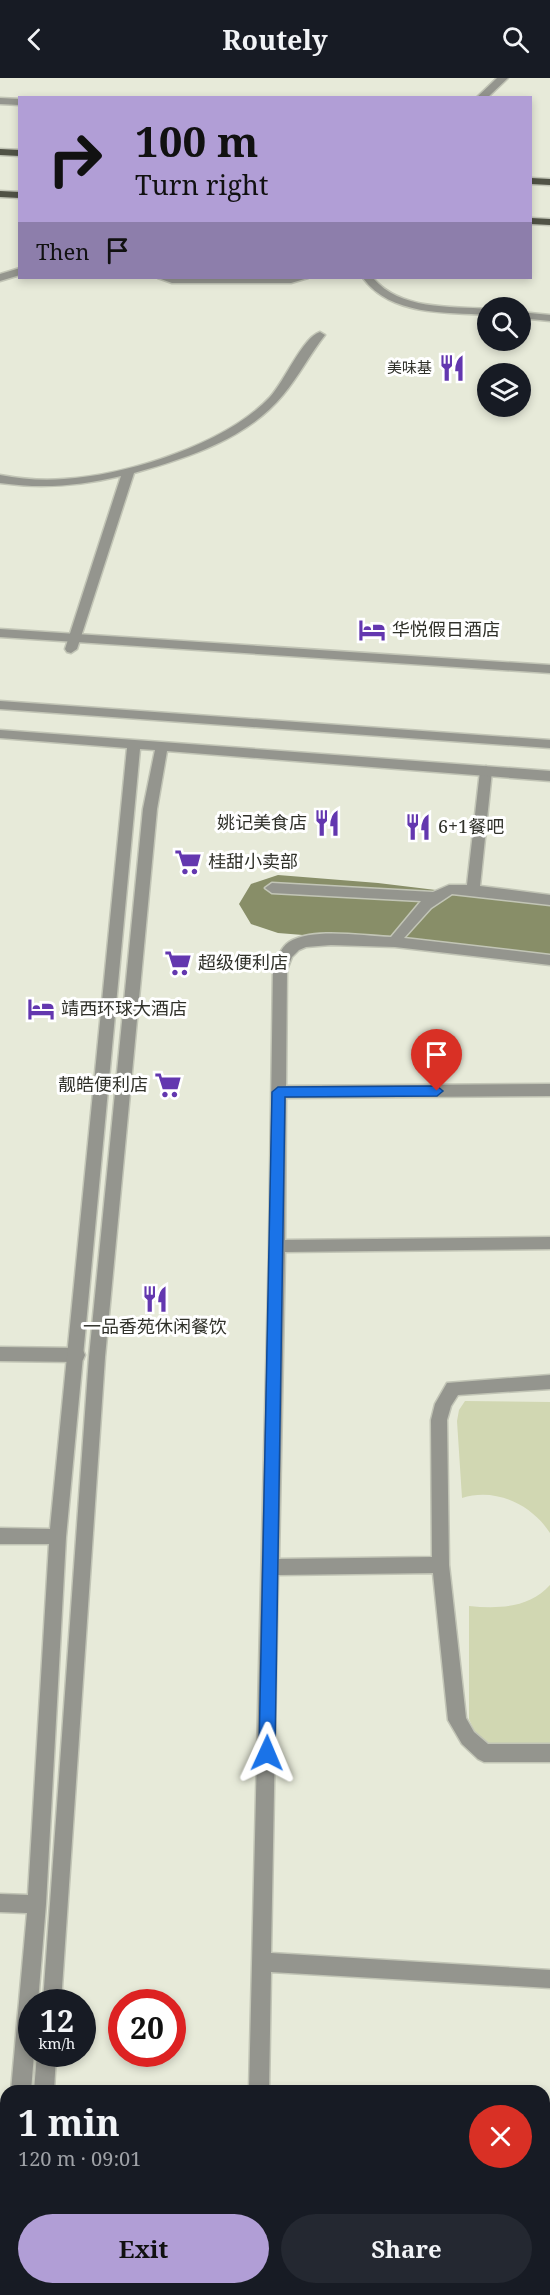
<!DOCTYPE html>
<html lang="en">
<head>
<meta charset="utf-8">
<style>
  body { margin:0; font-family:"Noto Serif","Noto Sans SC",serif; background:#242831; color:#f1f3f6; height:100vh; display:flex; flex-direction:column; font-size:22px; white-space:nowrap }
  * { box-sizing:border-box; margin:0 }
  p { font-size:20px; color:#9ea1a6 }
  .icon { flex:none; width:33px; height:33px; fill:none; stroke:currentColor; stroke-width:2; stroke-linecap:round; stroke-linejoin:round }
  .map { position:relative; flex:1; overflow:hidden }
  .sheet { position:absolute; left:0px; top:2007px; width:550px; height:210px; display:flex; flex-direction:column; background:#171b24; border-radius:18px 18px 0 0; box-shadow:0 3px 9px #0003 }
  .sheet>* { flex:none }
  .banner { position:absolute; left:18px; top:18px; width:514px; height:183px; border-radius:0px; box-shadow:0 3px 9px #0003; background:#b19ed6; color:#111; overflow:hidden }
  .controls { position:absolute; left:477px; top:219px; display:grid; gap:12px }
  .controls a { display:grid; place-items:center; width:54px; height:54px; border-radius:50%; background:#171b24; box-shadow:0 3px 9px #0003; font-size:30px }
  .speed { position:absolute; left:18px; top:1911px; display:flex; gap:12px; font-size:30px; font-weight:700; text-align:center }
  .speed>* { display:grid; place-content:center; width:78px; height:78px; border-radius:50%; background:#171b24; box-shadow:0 3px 9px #0003; line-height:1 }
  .speed small { font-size:15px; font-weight:400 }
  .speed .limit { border:9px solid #d22; background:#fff; color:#111 }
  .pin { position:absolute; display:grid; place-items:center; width:51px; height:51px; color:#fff; margin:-62px -26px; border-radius:50% 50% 50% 0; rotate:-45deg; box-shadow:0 0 6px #0007 }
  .pin .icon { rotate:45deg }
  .me { position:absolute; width:66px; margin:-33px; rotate:1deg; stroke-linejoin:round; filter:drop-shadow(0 0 4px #0008) }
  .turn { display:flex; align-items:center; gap:21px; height:126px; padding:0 18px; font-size:27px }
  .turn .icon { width:78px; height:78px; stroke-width:2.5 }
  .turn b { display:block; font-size:42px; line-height:51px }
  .then { display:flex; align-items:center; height:57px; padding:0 18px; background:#0003; gap:12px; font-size:22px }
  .round { display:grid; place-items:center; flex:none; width:63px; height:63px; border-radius:32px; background:#242831 }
  .head { display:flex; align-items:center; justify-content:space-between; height:102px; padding:0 18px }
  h1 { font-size:36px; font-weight:700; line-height:45px }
  .button { display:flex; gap:12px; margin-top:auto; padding:12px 18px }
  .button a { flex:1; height:69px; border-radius:36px; background:#b19ed6; color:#111; font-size:24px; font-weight:700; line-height:69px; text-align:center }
  .button a+a { background:#242831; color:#f1f3f6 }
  header { display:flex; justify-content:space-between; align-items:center; height:78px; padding:0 18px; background:#171b24; font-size:27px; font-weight:700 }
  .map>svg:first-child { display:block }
  .green { fill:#d1d7b2 }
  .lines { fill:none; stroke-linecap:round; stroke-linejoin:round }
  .river { fill:#888e68; fill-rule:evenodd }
  .lane-casing { stroke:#c2c5b6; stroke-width:3 }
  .street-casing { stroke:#c2c5b6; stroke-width:3 }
  .primary-casing { stroke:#c2c5b6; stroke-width:3 }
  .lane { fill:#94958e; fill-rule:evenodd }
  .street { fill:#94958e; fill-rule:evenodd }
  .primary { fill:#505245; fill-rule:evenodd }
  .route { fill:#1a73e8; stroke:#114b97; stroke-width:1.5 }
  .labels { text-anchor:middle; stroke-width:6; stroke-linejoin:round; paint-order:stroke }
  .far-poi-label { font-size:15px; fill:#30312a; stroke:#fff; text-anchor:end }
  .poi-label { font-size:18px; fill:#30312a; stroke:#fff; text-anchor:start }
</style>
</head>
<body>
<header><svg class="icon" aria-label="back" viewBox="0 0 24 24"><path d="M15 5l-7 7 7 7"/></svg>Routely<svg class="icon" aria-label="search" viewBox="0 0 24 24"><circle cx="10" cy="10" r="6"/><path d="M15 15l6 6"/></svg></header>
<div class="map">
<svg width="550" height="2217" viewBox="0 0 550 2217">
  <rect width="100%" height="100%" fill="#e7ead9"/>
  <!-- green -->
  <g class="green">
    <path d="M465,1323L550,1324V1455C532,1427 496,1409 462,1420L457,1343L459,1332Z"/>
    <path d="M550,1507V1666H490L475,1655L469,1641V1528C499,1531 529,1530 550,1507Z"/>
  </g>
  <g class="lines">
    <!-- river -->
    <polygon class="river" points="278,797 378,805 550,826 550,884 378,863 278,855 251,846 239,826 251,806"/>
    <defs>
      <g id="lane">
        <polygon points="0,20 20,21 20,27 0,26"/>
        <polygon points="20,190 20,197 0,203 0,196"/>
        <polygon points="158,200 308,200 291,205 172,205"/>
        <path d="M363,200H373C400,232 449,228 488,231V237C445,234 391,238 363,200Z"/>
        <polygon points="520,234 550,237 550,243 520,240"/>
        <polygon points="0,551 550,587 550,595 0,559"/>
        <path d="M486,688L492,693L480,808L550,817V827L452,816L431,830L404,860L550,877V887L395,869L331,867L306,869L299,872L292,879L287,892L286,1008L550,1006V1018L286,1020L285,1162L550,1159V1171L285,1174L279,1481L432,1479L431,1342L435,1326L447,1305L550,1297V1311L458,1317L451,1328L447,1342L449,1487L466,1640L474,1654L488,1666H550V1684H484L478,1681L462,1666L448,1642L433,1495L278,1497L271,1875L550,1892V1910L271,1894L269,2013H249L269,1168L273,892C277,882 280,870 289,864C312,849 364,858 391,859L421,823L272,815L265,810L272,805L433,814L449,807H467L480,693Z"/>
        <polygon points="0,1269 77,1270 83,1272 85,1277 83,1282 77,1284 0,1283"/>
        <polygon points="544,2141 550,2142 550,2162 544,2161"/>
      </g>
      <g id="street">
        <polygon points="497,0 508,0 487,20 476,20"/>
        <path d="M320,254L325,257C310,276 299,298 283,317C247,361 187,380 134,395L77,571L71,575L67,574L65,571L121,398C80,408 42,411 0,405V397C22,401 42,403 64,401C128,397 226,366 270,319C285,303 302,260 320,254Z"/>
        <polygon points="0,623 550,662 550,670 0,631"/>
        <polygon points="0,652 550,693 550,703 167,673 157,731 105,1279 61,1924 43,1924 89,1279 143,731 155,672 140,671 66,1459 46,1826 38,1924 32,1924 32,1976 34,1976 31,2013 11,2013 27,1835 0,1834 0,1816 28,1817 49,1466 0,1466 0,1450 50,1451 127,670 0,660"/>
        <polygon points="37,1976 56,1976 54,2013 34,2013"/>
        <polygon points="6,2169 6,2211 14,2211 13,2217 0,2217 0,2171"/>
        <rect x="16" y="2211" width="20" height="6"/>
      </g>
      <g id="primary">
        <polygon points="0,71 20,72 20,78 0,77"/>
        <polygon points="531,100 550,101 550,107 531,106"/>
        <polygon points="0,113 20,114 20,120 0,119"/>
        <polygon points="531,140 550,141 550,147 531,146"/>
      </g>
    </defs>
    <!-- lane casing -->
    <use href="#lane" class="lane-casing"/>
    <!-- street casing -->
    <use href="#street" class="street-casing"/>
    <!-- primary casing -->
    <use href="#primary" class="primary-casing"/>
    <!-- lane -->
    <use href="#lane" class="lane"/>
    <!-- street -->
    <use href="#street" class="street"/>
    <!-- primary -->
    <use href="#primary" class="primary"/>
  </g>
  <!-- route -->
  <polygon class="route" points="437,1008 443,1013 437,1018 285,1019 275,1675 272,1681 267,1683 261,1681 259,1675 272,1014 278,1009"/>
  <!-- icons -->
  <defs>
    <symbol id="restaurant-bare" viewBox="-9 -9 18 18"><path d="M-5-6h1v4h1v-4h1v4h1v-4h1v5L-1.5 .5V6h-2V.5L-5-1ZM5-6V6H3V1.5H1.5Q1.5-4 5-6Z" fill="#6337af" stroke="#fff" stroke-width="2.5" paint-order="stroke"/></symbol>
    <symbol id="hotel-bare" viewBox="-9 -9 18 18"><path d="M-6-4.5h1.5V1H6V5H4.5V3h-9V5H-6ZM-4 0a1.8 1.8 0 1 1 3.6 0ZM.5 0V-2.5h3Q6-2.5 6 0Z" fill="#6337af" stroke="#fff" stroke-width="2.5" paint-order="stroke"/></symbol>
    <symbol id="supermarket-bare" viewBox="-9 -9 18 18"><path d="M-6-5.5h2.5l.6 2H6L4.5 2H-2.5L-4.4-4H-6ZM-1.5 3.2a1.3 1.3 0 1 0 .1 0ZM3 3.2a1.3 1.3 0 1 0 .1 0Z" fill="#6337af" stroke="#fff" stroke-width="2.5" paint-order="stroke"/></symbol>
  </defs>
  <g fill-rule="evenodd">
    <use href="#restaurant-bare" x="433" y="271" width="38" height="38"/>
    <use href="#hotel-bare" x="353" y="533" width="38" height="38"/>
    <use href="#restaurant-bare" x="308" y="726" width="38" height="38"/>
    <use href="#restaurant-bare" x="399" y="730" width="38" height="38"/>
    <use href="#supermarket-bare" x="169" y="765" width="38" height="38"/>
    <use href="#supermarket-bare" x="159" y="866" width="38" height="38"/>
    <use href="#hotel-bare" x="22" y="912" width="38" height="38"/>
    <use href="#supermarket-bare" x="149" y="988" width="38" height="38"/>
    <use href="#restaurant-bare" x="136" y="1202" width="38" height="38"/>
  </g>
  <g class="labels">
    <!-- far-poi labels -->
    <g class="far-poi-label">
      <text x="432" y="295">美味基</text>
    </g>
    <!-- poi labels -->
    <g class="poi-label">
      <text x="392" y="558">华悦假日酒店</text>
      <text x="307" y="751" text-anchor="end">姚记美食店</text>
      <text x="438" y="755">6+1餐吧</text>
      <text x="208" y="790">桂甜小卖部</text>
      <text x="198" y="891">超级便利店</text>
      <text x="61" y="937">靖西环球大酒店</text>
      <text x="148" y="1013" text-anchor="end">靓皓便利店</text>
      <text x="155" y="1255" text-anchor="middle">一品香苑休闲餐饮</text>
    </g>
  </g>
</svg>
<div class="controls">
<a><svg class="icon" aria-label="search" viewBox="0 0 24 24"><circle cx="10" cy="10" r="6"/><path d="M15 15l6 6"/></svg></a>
<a><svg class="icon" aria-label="layers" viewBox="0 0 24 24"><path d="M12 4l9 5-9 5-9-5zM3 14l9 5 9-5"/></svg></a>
</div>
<div class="speed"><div>12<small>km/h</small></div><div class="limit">20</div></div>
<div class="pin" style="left:437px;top:1013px;background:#d93025"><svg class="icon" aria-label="arrive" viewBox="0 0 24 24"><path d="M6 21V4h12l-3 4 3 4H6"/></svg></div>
<svg class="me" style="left:267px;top:1675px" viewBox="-20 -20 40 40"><path d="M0-17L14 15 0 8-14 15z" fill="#1a73e8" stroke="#fff" stroke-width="4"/></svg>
<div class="banner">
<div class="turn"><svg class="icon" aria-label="right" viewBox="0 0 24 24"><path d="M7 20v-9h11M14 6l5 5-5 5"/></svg><div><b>100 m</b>Turn right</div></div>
<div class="then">Then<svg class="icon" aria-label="arrive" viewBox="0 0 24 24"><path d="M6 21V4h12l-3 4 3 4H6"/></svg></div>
</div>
<section class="sheet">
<div class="head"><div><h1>1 min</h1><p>120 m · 09:01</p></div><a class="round" style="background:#d93025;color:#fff"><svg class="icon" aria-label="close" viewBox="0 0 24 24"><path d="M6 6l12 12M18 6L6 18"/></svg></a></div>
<div class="button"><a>Exit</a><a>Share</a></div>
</section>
</div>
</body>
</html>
